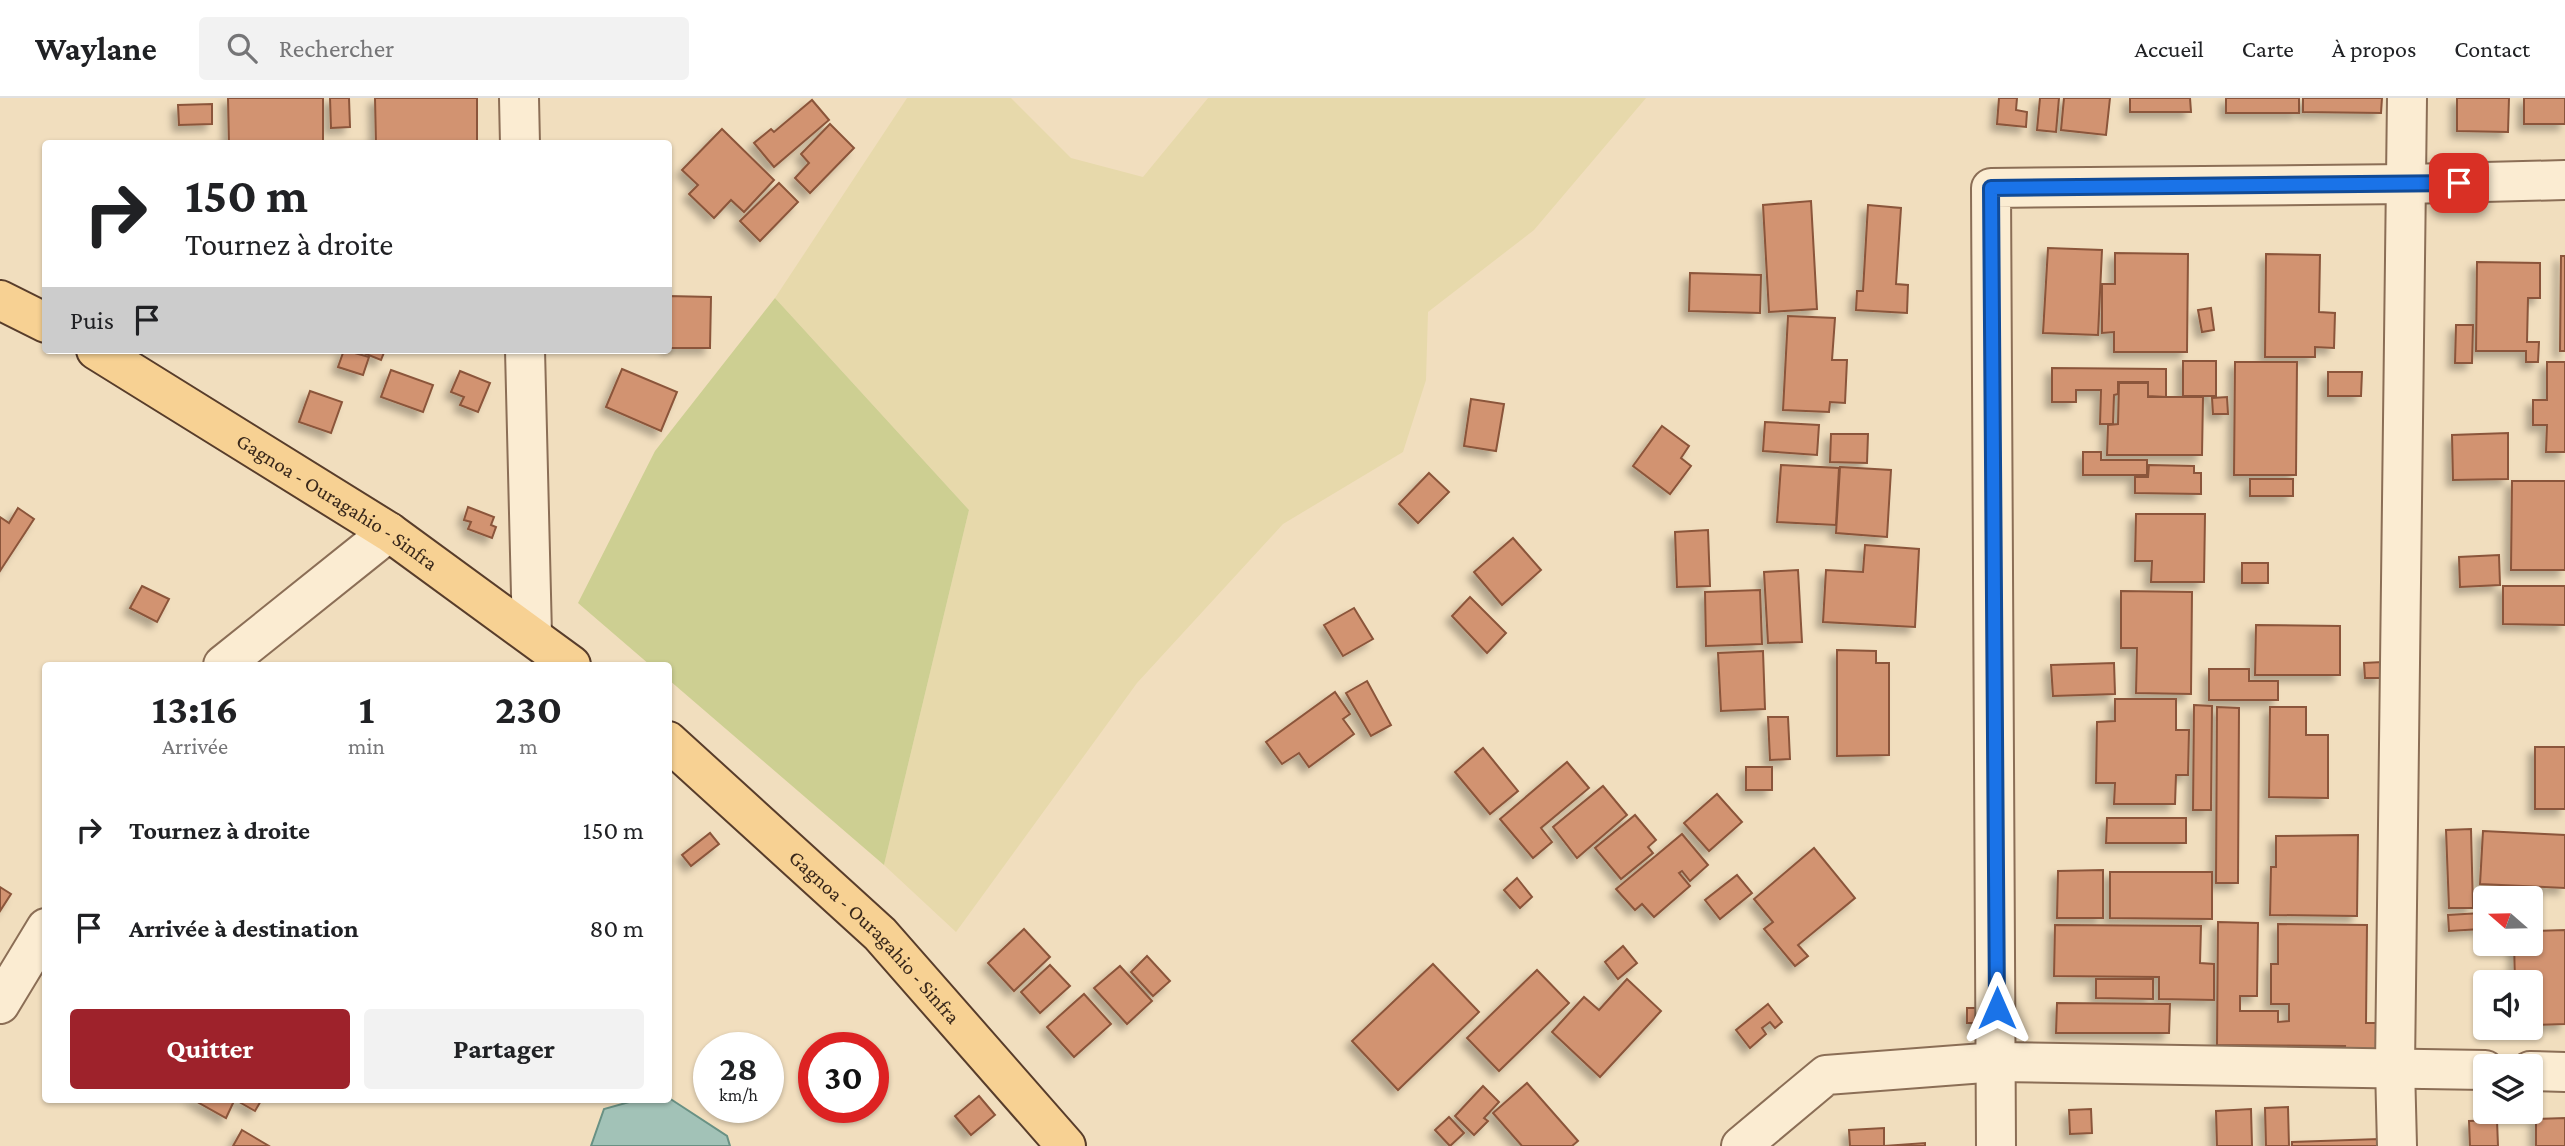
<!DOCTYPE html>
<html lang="fr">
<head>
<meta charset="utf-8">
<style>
  body { margin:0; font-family:"Crimson Pro",serif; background:#f2f2f2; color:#202124; height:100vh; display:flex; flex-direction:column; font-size:26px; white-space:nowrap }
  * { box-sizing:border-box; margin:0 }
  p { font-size:23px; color:#757577 }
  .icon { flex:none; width:38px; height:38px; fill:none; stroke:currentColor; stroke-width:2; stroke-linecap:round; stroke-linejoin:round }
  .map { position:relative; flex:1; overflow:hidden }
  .drawer { position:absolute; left:42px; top:564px; width:630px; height:441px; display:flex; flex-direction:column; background:#fff; border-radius:7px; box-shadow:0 2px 5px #0004 }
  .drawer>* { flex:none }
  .banner { position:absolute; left:42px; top:42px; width:630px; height:214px; border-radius:7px; box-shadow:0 2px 5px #0004; background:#fff; color:#202124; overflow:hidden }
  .needle { width:46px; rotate:290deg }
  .tools { position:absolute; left:2473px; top:788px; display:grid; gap:14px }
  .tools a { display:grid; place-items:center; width:70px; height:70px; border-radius:7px; background:#fff; box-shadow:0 2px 5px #0004; font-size:35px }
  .speed { position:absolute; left:693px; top:934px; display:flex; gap:14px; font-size:35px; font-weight:700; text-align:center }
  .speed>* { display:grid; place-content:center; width:91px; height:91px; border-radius:50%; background:#fff; box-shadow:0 2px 5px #0004; line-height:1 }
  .speed small { font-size:18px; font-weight:400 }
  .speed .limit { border:10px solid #d22; background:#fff; color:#111 }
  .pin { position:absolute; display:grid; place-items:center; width:60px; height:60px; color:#fff; margin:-30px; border-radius:14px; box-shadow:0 4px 10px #0006 }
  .me { position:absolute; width:77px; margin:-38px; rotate:0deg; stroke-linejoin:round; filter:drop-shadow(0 0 5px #0008) }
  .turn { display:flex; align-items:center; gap:24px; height:147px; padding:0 28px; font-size:32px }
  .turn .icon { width:91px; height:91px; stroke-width:2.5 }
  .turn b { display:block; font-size:49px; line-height:60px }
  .then { display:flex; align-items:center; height:66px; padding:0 28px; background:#0003; gap:14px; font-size:26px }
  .eta { display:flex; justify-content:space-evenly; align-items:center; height:119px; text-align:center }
  .eta b { font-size:42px; font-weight:700; line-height:49px }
  .primary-button { display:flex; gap:14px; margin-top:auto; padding:14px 28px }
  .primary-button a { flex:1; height:80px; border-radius:7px; background:#9e222b; color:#fff; font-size:28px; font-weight:700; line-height:80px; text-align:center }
  .primary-button a+a { background:#f2f2f2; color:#202124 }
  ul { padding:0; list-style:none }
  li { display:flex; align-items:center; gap:21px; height:98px; padding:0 28px }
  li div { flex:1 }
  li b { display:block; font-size:26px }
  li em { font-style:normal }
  header { display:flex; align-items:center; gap:42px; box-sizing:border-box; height:98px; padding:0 35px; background:#fff; border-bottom:2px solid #e0e0e0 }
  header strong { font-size:33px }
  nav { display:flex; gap:38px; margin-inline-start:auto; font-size:24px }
  .search { width:490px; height:63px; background:#f2f2f2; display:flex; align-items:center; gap:18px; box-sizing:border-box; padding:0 24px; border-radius:7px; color:#757577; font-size:26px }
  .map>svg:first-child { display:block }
  .farmland { fill:#e7d9ab }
  .green { fill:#cdcf92 }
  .water { fill:#a2c2b7; stroke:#699184; stroke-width:2 }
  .building { fill:#d29371; stroke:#8b553a; stroke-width:2; filter:url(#shadow) }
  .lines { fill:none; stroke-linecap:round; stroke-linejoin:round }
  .minor-casing { stroke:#8b6e56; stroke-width:42 }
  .major-casing { stroke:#583d2b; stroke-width:42 }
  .minor { stroke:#fbecd2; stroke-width:38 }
  .major { stroke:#f7d193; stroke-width:38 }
  .route-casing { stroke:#114b97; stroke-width:18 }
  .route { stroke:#1a73e8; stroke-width:12 }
  .labels { text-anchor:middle; stroke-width:5; stroke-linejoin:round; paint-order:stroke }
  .street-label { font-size:21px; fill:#39281b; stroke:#f8e9cf }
</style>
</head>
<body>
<header>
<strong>Waylane</strong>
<div class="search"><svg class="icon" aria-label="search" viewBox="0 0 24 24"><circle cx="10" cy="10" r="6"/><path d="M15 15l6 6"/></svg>Rechercher</div>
<nav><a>Accueil</a><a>Carte</a><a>À propos</a><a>Contact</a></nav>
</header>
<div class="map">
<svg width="2565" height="1048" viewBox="0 0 2565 1048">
  <defs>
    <filter id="shadow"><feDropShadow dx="-6" dy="6" stdDeviation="3.5" flood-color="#0004"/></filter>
  </defs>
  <rect width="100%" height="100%" fill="#f1debe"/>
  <!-- farmland -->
  <polygon class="farmland" points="907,0 1011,0 1071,60 1143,79 1208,0 1646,0 1534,132 1428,214 1426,282 1403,354 1283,426 1137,585 956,834 884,767 969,412 775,200"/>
  <!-- green -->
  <polygon class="green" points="775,200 969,412 884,767 669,582 668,567 650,567 578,505 655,353"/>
  <!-- water -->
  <polygon class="water" points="669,1000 727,1038 730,1048 591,1048 604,1011 640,1001"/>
  <!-- building -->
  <g class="building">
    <polygon points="228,0 323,0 323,46 229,46"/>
    <polygon points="330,0 349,0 350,29 331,30"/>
    <polygon points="375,0 477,0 477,46 376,46"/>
    <polygon points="1999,0 2017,0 2016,12 2027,14 2026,29 1997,26"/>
    <polygon points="2040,0 2059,0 2056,34 2037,32"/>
    <polygon points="2064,0 2110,0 2106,37 2061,32"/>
    <polygon points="2130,0 2190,0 2191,14 2130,14"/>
    <rect x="2226" y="0" width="73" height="15"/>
    <polygon points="2303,0 2382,0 2381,15 2303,14"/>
    <polygon points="2457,0 2509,0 2508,34 2457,33"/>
    <rect x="2524" y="0" width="41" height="26"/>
    <polygon points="812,2 829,22 774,69 754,45 771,31 774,34"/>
    <polygon points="212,6 212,26 179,27 178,7"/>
    <polygon points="830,26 854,50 810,95 795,80 809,65 801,56"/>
    <polygon points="722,31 774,82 744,114 731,102 714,120 689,96 698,87 682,72"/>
    <polygon points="779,85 798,104 760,143 740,123"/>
    <polygon points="1811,103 1817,211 1769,214 1763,107"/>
    <polygon points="1868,107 1901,110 1896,186 1908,187 1907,215 1856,212 1857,193 1863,193"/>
    <polygon points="2048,150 2102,152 2098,237 2043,235"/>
    <polygon points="2115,155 2188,156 2187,254 2114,254 2114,234 2102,235 2102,186 2115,186"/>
    <polygon points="2266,156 2320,157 2319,214 2335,215 2334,250 2315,249 2315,259 2265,259"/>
    <polygon points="2561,158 2565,158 2565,253 2560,253"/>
    <polygon points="2477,164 2540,165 2540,200 2528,200 2527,244 2539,244 2538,264 2526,264 2526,253 2476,253"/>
    <polygon points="1690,175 1761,177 1760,215 1689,213"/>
    <polygon points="668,198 711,199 710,250 668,250"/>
    <polygon points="2211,210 2214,232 2202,234 2198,212"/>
    <polygon points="1788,218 1835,220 1832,262 1847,262 1845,305 1830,304 1829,314 1783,312"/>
    <polygon points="2456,227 2473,227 2472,265 2455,265"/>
    <polygon points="344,252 369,259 363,277 338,269"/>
    <polygon points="356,252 385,252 381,262"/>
    <rect x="2183" y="263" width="33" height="35"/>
    <polygon points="2235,264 2297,264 2296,377 2234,377"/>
    <polygon points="2547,264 2565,264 2565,354 2546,354 2547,327 2533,327 2533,302 2547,302"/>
    <polygon points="2052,270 2166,271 2166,299 2148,298 2148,284 2118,284 2118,296 2114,297 2113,326 2100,326 2101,292 2076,292 2076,304 2052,304"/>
    <polygon points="622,271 677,294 661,333 606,309"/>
    <polygon points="391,272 433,287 423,314 381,299"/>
    <polygon points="460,273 490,285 478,314 460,307 464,299 451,294"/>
    <polygon points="2328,274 2362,274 2361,298 2328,298"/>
    <polygon points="2119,285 2148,285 2148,299 2203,299 2202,357 2107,357 2108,327 2118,326"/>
    <polygon points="310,293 342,304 331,335 299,324"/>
    <polygon points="2227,299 2228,316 2213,316 2212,300"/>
    <polygon points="1471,301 1504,306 1496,353 1464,348"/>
    <polygon points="1765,324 1819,327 1817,357 1763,353"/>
    <polygon points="1662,328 1689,348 1681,360 1691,368 1670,396 1633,368"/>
    <polygon points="2508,335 2508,381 2453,382 2452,337"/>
    <polygon points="1831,336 1868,336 1867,365 1830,364"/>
    <polygon points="2083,354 2101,354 2101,362 2147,362 2147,377 2083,377"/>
    <polygon points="1781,367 1839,370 1836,427 1777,424"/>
    <polygon points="2149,367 2194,368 2194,375 2201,375 2201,396 2135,395 2135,379 2148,379"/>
    <polygon points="1840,369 1891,372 1887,439 1836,435"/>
    <polygon points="1429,375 1449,394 1418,425 1399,406"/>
    <rect x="2250" y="381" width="43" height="17"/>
    <polygon points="2512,383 2565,383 2565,472 2511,472"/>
    <polygon points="468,409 494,419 491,427 496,429 492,440 468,431 471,424 464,422"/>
    <polygon points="18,410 34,421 0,473 0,419 9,425"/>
    <polygon points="2136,416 2205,416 2204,484 2151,484 2152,463 2135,463"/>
    <polygon points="1708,432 1710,488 1677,489 1675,434"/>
    <polygon points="1513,440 1541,472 1502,507 1474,474"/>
    <polygon points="1865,447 1919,451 1915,529 1823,524 1826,472 1863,474"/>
    <polygon points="2499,457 2500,487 2460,489 2459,459"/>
    <rect x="2242" y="465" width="26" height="20"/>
    <polygon points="1798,472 1802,544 1768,545 1764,474"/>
    <polygon points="142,488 169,501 157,524 130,510"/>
    <polygon points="2503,488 2565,488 2565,527 2503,526"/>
    <polygon points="1760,492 1762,546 1706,548 1705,494"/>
    <polygon points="2121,493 2192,494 2191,596 2136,595 2137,550 2121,550"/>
    <polygon points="1470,499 1506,535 1487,555 1452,518"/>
    <polygon points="1354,510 1373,541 1343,558 1324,527"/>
    <polygon points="2256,527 2340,528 2340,577 2255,577"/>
    <polygon points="1837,552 1876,553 1876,565 1889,565 1889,657 1837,658"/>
    <polygon points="1763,553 1765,611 1721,613 1718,555"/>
    <polygon points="2382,564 2382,580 2365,580 2364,565"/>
    <polygon points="2114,565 2115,596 2053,598 2051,567"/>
    <polygon points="2209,571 2249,571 2249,583 2278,583 2278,602 2209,602"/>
    <polygon points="1367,583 1391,627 1371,638 1346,595"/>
    <polygon points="1335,594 1350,616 1343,621 1354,636 1309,669 1299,655 1282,666 1266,644"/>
    <polygon points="2115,601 2176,601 2176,632 2189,632 2188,677 2176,677 2175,706 2114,706 2115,685 2096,685 2097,624 2115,623"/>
    <polygon points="2194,607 2212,608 2211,712 2193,712"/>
    <polygon points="2217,609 2239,610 2238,785 2216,785"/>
    <polygon points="2270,609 2306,609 2306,637 2328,637 2328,700 2269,699"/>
    <polygon points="1768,619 1788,619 1790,661 1770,662"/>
    <rect x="2535" y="649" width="30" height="62"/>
    <polygon points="1483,650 1518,693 1490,716 1455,674"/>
    <polygon points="1567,664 1589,690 1541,730 1552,744 1533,760 1500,721"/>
    <rect x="1746" y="669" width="26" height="23"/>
    <polygon points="1603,688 1627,717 1577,760 1553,729"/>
    <polygon points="1717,696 1742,724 1709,753 1684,725"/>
    <polygon points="1635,717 1656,742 1648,749 1653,755 1621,781 1595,750"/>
    <polygon points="2107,720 2186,720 2186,745 2106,745"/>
    <polygon points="2471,731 2473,810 2449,810 2446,732"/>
    <polygon points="2483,733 2565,737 2565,790 2480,786"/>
    <polygon points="710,735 719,746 691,768 682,757"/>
    <polygon points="1682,736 1708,767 1690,783 1682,773 1679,775 1690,788 1654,819 1642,806 1635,812 1616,791"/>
    <polygon points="2358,737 2357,818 2270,817 2271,769 2276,769 2276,738"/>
    <polygon points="1814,750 1855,800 1798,847 1808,858 1795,868 1764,831 1773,824 1754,801"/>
    <polygon points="2103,772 2103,820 2057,820 2058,773"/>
    <polygon points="2110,774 2212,774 2212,821 2110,820"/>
    <polygon points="1737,777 1752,795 1720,821 1705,802"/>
    <polygon points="1517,780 1532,799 1520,810 1504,792"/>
    <polygon points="0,789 11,796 0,813"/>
    <polygon points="2481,815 2481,831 2449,833 2448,817"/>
    <polygon points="2218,824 2258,825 2257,898 2240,898 2240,913 2278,913 2278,924 2289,923 2289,906 2271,906 2271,866 2278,866 2278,826 2367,827 2366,925 2380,925 2380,958 2344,958 2345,948 2217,947"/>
    <polygon points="2055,827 2201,828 2200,865 2214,866 2214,902 2159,901 2159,879 2054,878"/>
    <polygon points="1024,831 1050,859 1014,893 988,865"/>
    <polygon points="2565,832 2565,926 2530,927 2530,884 2515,884 2514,845 2530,845 2530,833"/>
    <polygon points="1623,848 1637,865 1618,881 1605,864"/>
    <polygon points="1147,858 1170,883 1153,898 1131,874"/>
    <polygon points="1433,866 1479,914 1398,992 1352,943"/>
    <polygon points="1050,867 1070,888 1040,915 1021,894"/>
    <polygon points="1120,868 1152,903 1127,926 1094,890"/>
    <polygon points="1537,872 1569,905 1499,973 1467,940"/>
    <polygon points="1627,881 1661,913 1600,979 1552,934 1584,899 1599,912"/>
    <polygon points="2096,881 2153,881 2153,901 2096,900"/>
    <polygon points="1084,896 1111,926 1074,959 1047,929"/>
    <polygon points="2057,905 2170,906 2169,935 2056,935"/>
    <polygon points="1768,906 1782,924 1775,930 1770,924 1762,930 1766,936 1750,950 1736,932"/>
    <rect x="1967" y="910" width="21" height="15"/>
    <polygon points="1527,985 1578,1043 1572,1048 1522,1048 1493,1015"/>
    <polygon points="1483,988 1499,1004 1484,1020 1488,1023 1474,1037 1455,1018"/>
    <polygon points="979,998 995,1017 971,1037 955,1018"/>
    <polygon points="192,1001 231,1001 234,1003 226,1020"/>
    <polygon points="234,1001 262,1001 255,1013"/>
    <polygon points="2288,1009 2289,1048 2266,1048 2265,1010"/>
    <polygon points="2091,1011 2092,1035 2070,1036 2069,1012"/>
    <polygon points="2251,1011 2252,1048 2217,1048 2216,1013"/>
    <polygon points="1449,1019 1464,1035 1450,1048 1435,1032"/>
    <polygon points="2565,1020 2565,1048 2536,1048 2536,1021"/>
    <polygon points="2497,1022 2498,1048 2470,1048 2469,1023"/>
    <polygon points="1884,1030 1884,1048 1925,1045 1925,1048 1850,1048 1849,1032"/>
    <polygon points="242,1032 269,1048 233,1048"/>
    <polygon points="2379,1041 2379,1048 2292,1048 2292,1044"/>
  </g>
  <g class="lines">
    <defs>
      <g id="minor">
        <polyline points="519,0 520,46"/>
        <polyline points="525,252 532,537"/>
        <polyline points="223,567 389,434"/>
        <polyline points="0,906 46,830"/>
        <polyline points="2530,973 2565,974"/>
        <polyline points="1741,1048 1826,977 1997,964 2485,972"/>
        <polyline points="1996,1048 1991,90 2407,86 2565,82"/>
        <polyline points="2397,1048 2395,969 2407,0"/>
      </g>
      <g id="major">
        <polyline points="0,202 46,225"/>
        <path id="s1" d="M96,252L389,434L571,567"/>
        <path id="s2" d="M668,643L880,836L1066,1048"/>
      </g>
    </defs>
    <!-- minor casing -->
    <use href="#minor" class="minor-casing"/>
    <!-- major casing -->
    <use href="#major" class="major-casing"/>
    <!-- minor -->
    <use href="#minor" class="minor"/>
    <!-- major -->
    <use href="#major" class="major"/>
  </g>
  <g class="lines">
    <defs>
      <polyline id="route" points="1997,910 1991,90 2459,85"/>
    </defs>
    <!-- route casing -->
    <use href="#route" class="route-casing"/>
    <!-- route -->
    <use href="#route" class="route"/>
  </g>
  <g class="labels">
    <!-- street labels -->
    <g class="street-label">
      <text dy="7" stroke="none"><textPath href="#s1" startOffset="285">Gagnoa - Ouragahio - Sinfra</textPath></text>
      <text dy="7" stroke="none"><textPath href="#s2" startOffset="285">Gagnoa - Ouragahio - Sinfra</textPath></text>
    </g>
  </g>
</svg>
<div class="tools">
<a><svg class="needle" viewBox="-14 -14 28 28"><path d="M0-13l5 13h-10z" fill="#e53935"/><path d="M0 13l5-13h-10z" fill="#757577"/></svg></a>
<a><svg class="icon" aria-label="sound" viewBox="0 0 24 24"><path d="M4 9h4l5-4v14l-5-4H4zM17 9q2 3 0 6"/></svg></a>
<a><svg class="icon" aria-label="layers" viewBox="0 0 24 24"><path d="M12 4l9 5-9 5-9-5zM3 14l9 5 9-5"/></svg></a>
</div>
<div class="speed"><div>28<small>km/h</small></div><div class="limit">30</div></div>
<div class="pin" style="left:2459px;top:85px;background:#d93025"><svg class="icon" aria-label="arrive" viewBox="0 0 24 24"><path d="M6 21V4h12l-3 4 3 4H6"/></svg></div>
<svg class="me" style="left:1997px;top:910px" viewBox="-20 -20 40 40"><path d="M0-17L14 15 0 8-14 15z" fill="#1a73e8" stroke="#fff" stroke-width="4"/></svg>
<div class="banner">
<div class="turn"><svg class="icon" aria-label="right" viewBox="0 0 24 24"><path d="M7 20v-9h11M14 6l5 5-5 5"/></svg><div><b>150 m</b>Tournez à droite</div></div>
<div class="then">Puis<svg class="icon" aria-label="arrive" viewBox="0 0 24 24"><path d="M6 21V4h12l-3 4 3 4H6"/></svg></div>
</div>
<section class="drawer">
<div class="eta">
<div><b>13:16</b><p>Arrivée</p></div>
<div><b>1</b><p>min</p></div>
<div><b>230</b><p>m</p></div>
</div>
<ul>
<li><svg class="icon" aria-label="right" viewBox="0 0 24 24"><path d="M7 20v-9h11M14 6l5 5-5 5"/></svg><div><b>Tournez à droite</b></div><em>150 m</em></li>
<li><svg class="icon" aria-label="arrive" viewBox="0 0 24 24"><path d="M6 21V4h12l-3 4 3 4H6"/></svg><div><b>Arrivée à destination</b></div><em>80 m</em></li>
</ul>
<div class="primary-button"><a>Quitter</a><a>Partager</a></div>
</section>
</div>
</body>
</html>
